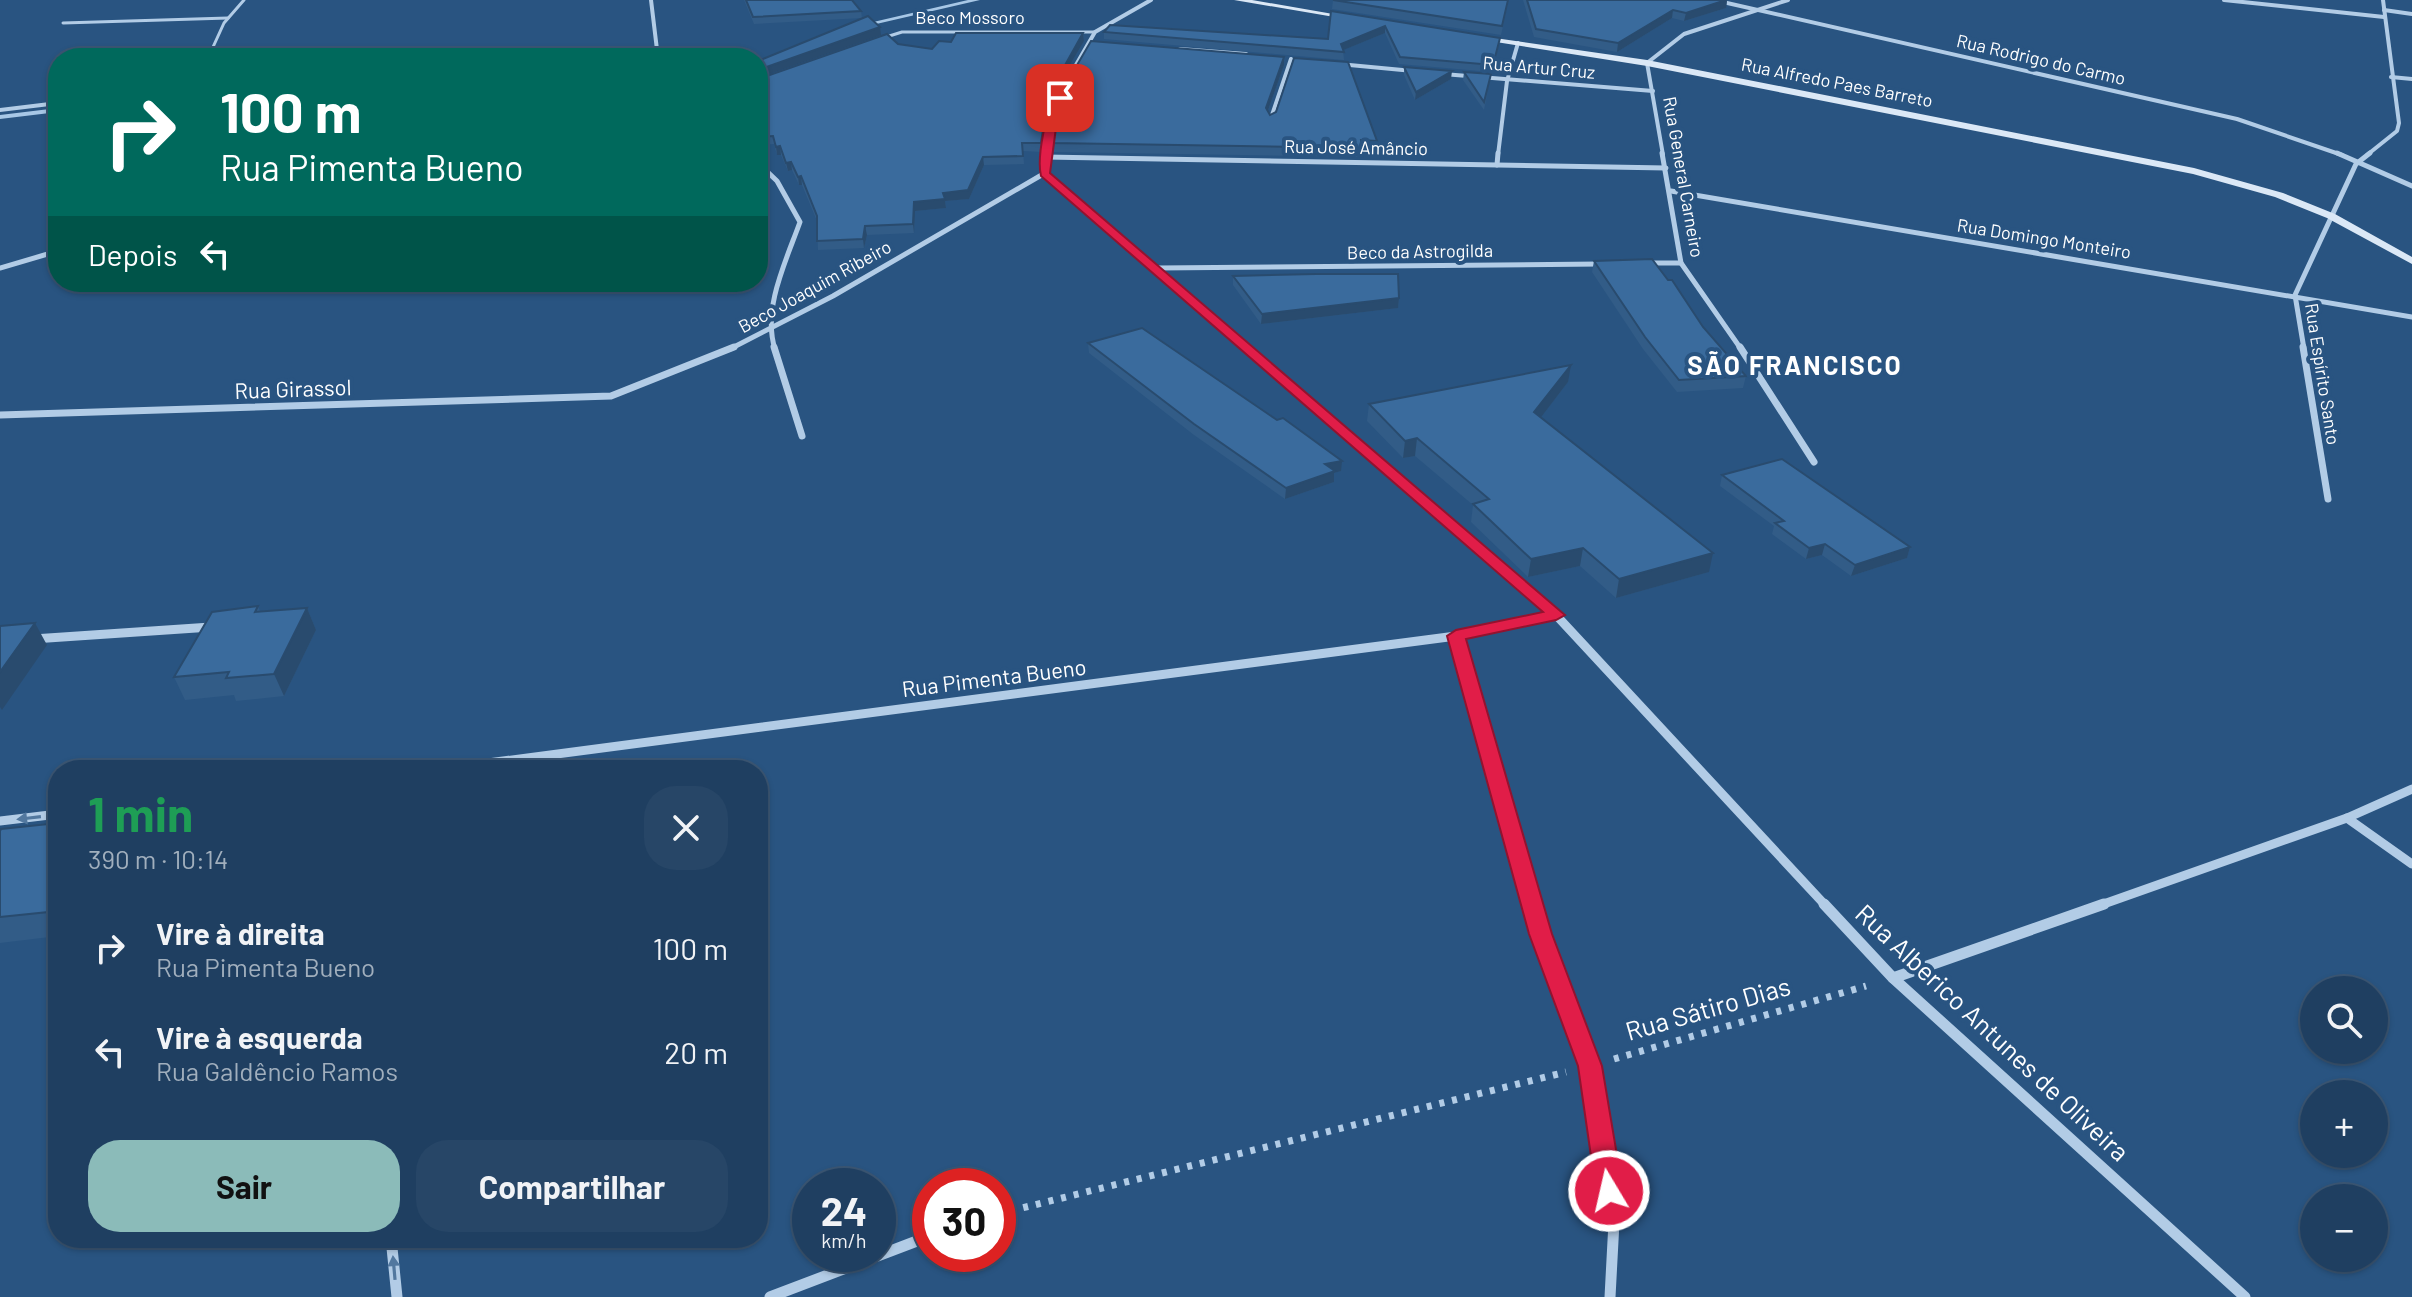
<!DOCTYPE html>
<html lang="pt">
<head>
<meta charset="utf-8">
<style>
  body { margin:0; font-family:Barlow,sans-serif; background:#274667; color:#f1f3f6; height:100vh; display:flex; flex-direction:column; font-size:30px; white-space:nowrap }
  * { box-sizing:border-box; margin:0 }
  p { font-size:26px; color:#a1afbd }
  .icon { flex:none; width:44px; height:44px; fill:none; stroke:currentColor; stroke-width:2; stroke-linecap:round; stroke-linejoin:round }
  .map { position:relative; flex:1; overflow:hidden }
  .details { position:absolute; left:48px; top:760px; width:720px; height:488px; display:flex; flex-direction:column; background:#1f3f61; border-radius:32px; box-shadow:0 2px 6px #0004,0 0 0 2px #3c5876 }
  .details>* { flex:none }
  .banner { position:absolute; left:48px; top:48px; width:720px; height:244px; border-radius:32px; box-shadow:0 2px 6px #0004,0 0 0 2px #3c5876; background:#00695c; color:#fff; overflow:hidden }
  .controls { position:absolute; left:2300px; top:976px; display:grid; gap:16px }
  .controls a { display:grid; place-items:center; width:88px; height:88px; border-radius:50%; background:#1f3f61; box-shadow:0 2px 6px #0004,0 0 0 2px #3c5876; font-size:40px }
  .speed { position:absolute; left:792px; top:1168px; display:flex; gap:16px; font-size:40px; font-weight:700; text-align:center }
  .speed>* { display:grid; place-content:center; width:104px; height:104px; border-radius:50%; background:#1f3f61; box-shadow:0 2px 6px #0004,0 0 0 2px #3c5876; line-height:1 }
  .speed small { font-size:20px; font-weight:400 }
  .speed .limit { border:12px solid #d22; background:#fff; color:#111 }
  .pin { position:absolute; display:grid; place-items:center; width:68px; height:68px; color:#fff; margin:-34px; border-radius:16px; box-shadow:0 4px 12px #0006 }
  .me { position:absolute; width:88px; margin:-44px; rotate:351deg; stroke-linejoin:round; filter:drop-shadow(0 0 6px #0008) }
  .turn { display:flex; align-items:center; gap:28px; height:168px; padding:0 40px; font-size:36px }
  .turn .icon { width:104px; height:104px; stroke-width:2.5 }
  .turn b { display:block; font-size:56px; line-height:68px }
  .then { display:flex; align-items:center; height:76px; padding:0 40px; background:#0003; gap:16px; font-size:30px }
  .round { display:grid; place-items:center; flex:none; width:84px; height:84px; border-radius:32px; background:#274667 }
  .headline { display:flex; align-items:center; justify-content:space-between; height:136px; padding:0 40px }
  h1 { font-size:48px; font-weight:700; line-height:60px; color:#1e9e55 }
  .cta { display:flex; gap:16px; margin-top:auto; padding:16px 40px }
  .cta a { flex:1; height:92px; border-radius:32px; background:#8bbbb9; color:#111; font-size:32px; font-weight:700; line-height:92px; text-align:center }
  .cta a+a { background:#274667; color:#f1f3f6 }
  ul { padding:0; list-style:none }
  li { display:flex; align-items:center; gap:24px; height:104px; padding:0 40px }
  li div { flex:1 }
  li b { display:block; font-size:30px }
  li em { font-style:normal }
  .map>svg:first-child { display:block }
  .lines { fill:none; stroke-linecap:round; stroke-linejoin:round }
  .stream { fill:#a7c7e6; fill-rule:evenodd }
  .path { stroke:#b2cce6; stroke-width:7; stroke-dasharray:5 8; stroke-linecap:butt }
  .lane { stroke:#b2cce6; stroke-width:3 }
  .street-far4 { stroke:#b2cce6; stroke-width:4 }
  .street-far3 { stroke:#b2cce6; stroke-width:5 }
  .street-far2 { stroke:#b2cce6; stroke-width:7 }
  .street-far1 { stroke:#b2cce6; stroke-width:9 }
  .street { stroke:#b2cce6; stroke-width:11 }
  .secondary { fill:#dbe8f6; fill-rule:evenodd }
  .wall { fill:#325c87 }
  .shaded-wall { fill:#294b6e }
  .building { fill:#3a6b9d; stroke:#294b6e; stroke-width:2 }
  .oneway { fill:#52789f }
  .route { fill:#e11d48; stroke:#92132f; stroke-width:2 }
  .labels { text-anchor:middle; stroke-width:8; stroke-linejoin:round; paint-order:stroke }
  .far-street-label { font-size:18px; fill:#fff; stroke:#295481 }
  .street-label { font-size:22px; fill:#fff; stroke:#295481 }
  .far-district-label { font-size:26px; font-weight:bold; letter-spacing:2px; fill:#fff; stroke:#295481 }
  .near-street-label { font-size:26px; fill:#fff; stroke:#295481 }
</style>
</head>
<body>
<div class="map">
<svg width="2412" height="1297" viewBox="0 0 2412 1297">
  <rect width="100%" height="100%" fill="#295481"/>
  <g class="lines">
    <!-- stream -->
    <g class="stream">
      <polygon points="968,0 980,0 859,28 856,26"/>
      <polygon points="58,108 58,112 0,119 0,115"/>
    </g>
    <!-- path -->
    <g class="path">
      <polyline points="1614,1059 1866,986"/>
      <polyline points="998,1214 1566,1072"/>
    </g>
    <!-- lane -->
    <g class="lane">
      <polyline points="63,23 228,18"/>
      <polyline points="883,38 902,32 1095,32"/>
      <polyline points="208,58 224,23 244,0"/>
    </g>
    <!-- street-far4 -->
    <g class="street-far4">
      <polyline points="651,0 658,58"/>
      <polyline points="1714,0 2237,119 2342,155"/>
      <polyline points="2224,0 2384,17"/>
      <polyline points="2384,10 2412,14"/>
      <polyline points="1180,49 1246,54"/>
      <polyline points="1339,64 1413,71"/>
      <polyline points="1443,74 1653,91"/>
      <polyline points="2391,77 2412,79"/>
      <polyline points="0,110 58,103"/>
      <polyline points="1271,118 1291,59"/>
      <polyline points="1047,155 1051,120 1069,77 1095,32 1151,0"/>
      <polyline points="1498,155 1507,81 1518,43"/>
      <polyline points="1663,155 1647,63 1684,34 1788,0"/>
      <polyline points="2367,155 2397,131 2399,123 2383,0"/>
    </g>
    <!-- street-far3 -->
    <g class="street-far3">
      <polyline points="1047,153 1045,173 1249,349"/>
      <polyline points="1662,153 1681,263 1741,349"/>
      <polyline points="2337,153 2412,186"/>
      <polyline points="1045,157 1666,168"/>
      <path d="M758,163L777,181L800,222C786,261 762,309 775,349"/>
      <polyline points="1497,165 1498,153"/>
      <polyline points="1671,191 2412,317"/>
      <polyline points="1646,263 1681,263"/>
      <polyline points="0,268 58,251"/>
      <polyline points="1158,268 1600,264"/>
      <polyline points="730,349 833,296 1045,173"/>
      <polyline points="2304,349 2295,295 2356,164 2370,153"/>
    </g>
    <!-- street-far2 -->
    <g class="street-far2">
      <polyline points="774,347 802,436"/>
      <polyline points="1247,347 1533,595"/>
      <polyline points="1740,347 1814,462"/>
      <polyline points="2303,347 2328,499"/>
      <polyline points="0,415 611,396 734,347"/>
    </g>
    <!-- street-far1 -->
    <g class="street-far1">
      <polyline points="1531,593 1556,615 1826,906"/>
      <polyline points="1456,636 1533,906"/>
      <polyline points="33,639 211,627"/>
      <polyline points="435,770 1456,636 1556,615"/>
      <polyline points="2347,818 2412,864"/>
      <polyline points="0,821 58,814"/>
      <polyline points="2098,906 2347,818 2412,789"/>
    </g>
    <!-- street -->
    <g class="street">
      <polyline points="1532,904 1590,1066 1614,1222 1610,1297"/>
      <polyline points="1824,904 1893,978 2245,1297"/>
      <polyline points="1893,978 2104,904"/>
      <polyline points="391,1238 397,1297"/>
      <polyline points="770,1297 930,1236"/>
    </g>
    <!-- secondary -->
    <g class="secondary">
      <polygon points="1234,0 1252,0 1356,18 1352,20"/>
      <polygon points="1474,35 1647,60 2194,168 2283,193 2335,214 2412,257 2412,264 2327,218 2275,197 2193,174 1647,66 1477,39"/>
    </g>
  </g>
  <!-- wall -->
  <g class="wall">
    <polygon points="744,0 852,0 861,11 862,18 754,24"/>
    <polygon points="1333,0 1509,0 1501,35 1332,9"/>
    <polygon points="1523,0 1727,0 1726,8 1684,21 1672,18 1617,52 1534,37"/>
    <polygon points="1331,11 1499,45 1492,72 1399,64 1385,33 1343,50 1344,60 1104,39 1104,32 1328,39"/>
    <polygon points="1083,33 1084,41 1064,75 1046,118 1042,152 1023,151 1024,164 984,165 969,199 945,201 946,208 915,211 914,233 867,235 864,248 818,250 817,221 802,185 799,185 792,170 788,171 781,155 777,155 774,144 758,145 758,79 898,44 932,49 951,42"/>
    <polygon points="1284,65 1268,111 1270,115 1377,141 1377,149 1362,149 1362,157 1052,152 1052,143"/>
    <polygon points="1404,67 1451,79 1415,100 1404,75"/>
    <polygon points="1464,72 1491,74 1484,110 1463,80"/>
    <polygon points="1594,261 1703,327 1746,376 1743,388 1677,392 1643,349 1592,272"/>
    <polygon points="1233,276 1399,298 1398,308 1261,324 1233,285"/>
    <polygon points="1088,343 1341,471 1334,473 1334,482 1285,499 1194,435 1089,353"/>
    <polygon points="1568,382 1541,417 1709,572 1616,598 1580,566 1528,577 1471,522 1473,505 1415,456 1403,458 1367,421 1369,404"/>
    <polygon points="1722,475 1910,547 1907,558 1851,576 1822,555 1806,559 1772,534 1774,526 1720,486"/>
    <polygon points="258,606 260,611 307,608 316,630 284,696 236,701 234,695 185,700 174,677"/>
    <polygon points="58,823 58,936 0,943 0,831"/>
  </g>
  <!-- shaded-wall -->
  <g class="shaded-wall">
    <polygon points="1727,0 1726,8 1684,21 1686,13"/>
    <polygon points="1673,10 1672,18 1617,52 1618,43"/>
    <polygon points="1385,26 1385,33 1341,51 1341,44"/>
    <polygon points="880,27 881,35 758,78 758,70"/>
    <polygon points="1083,33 1084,41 1064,75 1046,118 1042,152 1041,143 1046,110 1064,67"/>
    <polygon points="1284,57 1284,65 1266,116 1266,108"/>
    <polygon points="1452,71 1451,79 1415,100 1416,92"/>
    <polygon points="780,146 781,155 777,155 776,147"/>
    <polygon points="983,157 984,165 969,199 945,201 946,208 915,211 914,233 913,224 914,202"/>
    <polygon points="791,162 792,170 788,171 786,163"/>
    <polygon points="801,176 802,185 799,185 798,177"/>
    <polygon points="865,226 867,235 864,248 863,239"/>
    <polygon points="1399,298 1398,308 1261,324 1262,314"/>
    <polygon points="1571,365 1568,382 1532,429 1534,412"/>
    <polygon points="1417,438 1415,456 1403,458 1405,441"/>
    <polygon points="1342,461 1341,471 1334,473 1334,482 1285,499 1286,488 1325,464"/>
    <polygon points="1825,544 1822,555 1806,559 1809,548"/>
    <polygon points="1910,547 1907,558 1851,576 1855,565"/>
    <polygon points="1583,548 1580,566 1528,577 1531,559"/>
    <polygon points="1713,553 1709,572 1616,598 1619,579"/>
    <polygon points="307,608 316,630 284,696 274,674"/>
    <polygon points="35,623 47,645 2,710 0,707 0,672"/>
  </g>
  <!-- building -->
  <g class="building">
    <polygon points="746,0 852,0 861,11 753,17"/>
    <polygon points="1333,0 1508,0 1502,26"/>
    <polygon points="1527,0 1726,0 1686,13 1673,10 1618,43 1536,29"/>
    <polygon points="1331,11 1500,38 1493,65 1400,57 1385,26 1341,44 1344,52 1104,32 1110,25 1328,39"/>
    <polygon points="868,16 880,27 758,70 758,61"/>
    <polygon points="956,33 1083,33 1064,67 1046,110 1041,143 1022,143 1023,156 983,157 968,190 943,193 945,199 914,202 913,224 865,226 863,239 817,241 817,216 801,176 798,177 791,162 786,163 780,146 776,147 773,136 758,137 758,79 887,34 898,44 932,49 939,41 951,42"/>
    <polygon points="1091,41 1284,57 1266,108 1270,115 1276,112 1294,58 1348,62 1377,141 1361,140 1362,148 1052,143 1055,113 1073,72"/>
    <polygon points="1404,67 1452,71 1416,92"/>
    <polygon points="1464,72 1491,74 1484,102"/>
    <polygon points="1652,259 1668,280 1672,280 1703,327 1746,376 1679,380 1645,337 1594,261"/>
    <polygon points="1316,274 1398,274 1399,298 1262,314 1233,276"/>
    <polygon points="1142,328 1277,420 1283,418 1342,461 1325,464 1335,471 1286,488 1194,424 1088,343"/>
    <polygon points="1571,365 1534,412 1713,553 1619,579 1583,548 1531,559 1473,504 1489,499 1417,438 1405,441 1369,404"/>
    <polygon points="1782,459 1910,547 1855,565 1825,544 1809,548 1775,523 1784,521 1722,475"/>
    <polygon points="258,606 255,612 307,608 274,674 226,678 229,672 174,677 212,612"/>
    <polygon points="35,623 0,672 0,626"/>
    <polygon points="58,823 58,911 0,917 0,831 1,829"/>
  </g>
  <!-- one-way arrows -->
  <defs><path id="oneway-solid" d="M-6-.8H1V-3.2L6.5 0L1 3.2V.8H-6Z" transform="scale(2)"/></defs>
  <g class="oneway">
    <use href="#oneway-solid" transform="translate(29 818) rotate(173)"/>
    <use href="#oneway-solid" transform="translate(394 1268) rotate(-95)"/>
  </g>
  <!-- route -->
  <path class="route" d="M1060,95L1065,98L1057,120L1050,173L1565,615L1556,620L1466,639L1552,934L1602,1066L1623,1191L1619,1199L1609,1203L1600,1199L1596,1191L1578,1066L1529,934L1447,636L1456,630L1543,612L1041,176C1037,159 1045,105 1060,95Z"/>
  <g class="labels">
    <!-- far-street labels -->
    <g class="far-street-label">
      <text x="970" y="24">Beco Mossoro</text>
      <text transform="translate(2041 60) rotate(13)" y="6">Rua Rodrigo do Carmo</text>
      <text transform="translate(1539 68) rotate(5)" y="6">Rua Artur Cruz</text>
      <text transform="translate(1837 83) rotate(11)" y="6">Rua Alfredo Paes Barreto</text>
      <text transform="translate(1356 148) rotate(1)" y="6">Rua José Amâncio</text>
      <text transform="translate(1683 177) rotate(80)" y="6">Rua General Carneiro</text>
      <text transform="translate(2044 239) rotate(9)" y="6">Rua Domingo Monteiro</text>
      <text transform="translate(1420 252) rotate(-1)" y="6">Beco da Astrogilda</text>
      <text transform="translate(815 287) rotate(-29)" y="6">Beco Joaquim Ribeiro</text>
      <text transform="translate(2322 374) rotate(81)" y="6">Rua Espírito Santo</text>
    </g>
    <!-- street labels -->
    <g class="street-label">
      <text transform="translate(293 389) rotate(-2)" y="8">Rua Girassol</text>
      <text transform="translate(994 678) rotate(-7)" y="8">Rua Pimenta Bueno</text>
    </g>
    <!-- far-district labels -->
    <g class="far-district-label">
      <text x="1795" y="375">SÃO FRANCISCO</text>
    </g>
    <!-- near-street labels -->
    <g class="near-street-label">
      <text transform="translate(1708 1009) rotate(-16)" y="9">Rua Sátiro Dias</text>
      <text transform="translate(1992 1033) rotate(43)" y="9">Rua Alberico Antunes de Oliveira</text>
    </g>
  </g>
</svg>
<div class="controls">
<a><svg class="icon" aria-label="search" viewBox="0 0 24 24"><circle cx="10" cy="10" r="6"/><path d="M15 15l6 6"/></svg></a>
<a>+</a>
<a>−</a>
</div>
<div class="speed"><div>24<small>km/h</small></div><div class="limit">30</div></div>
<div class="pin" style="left:1060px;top:98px;background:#d93025"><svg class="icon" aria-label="arrive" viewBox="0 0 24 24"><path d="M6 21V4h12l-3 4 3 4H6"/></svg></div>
<svg class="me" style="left:1609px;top:1191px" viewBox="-20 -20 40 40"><circle r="17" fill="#e11d48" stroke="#fff" stroke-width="3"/><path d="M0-11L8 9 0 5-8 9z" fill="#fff"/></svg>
<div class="banner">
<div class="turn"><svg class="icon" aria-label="right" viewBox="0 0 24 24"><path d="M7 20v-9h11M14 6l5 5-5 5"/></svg><div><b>100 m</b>Rua Pimenta Bueno</div></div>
<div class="then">Depois<svg class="icon" aria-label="left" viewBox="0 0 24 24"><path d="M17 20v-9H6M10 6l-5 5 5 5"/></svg></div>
</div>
<section class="details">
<div class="headline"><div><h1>1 min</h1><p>390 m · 10:14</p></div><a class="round"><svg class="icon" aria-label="close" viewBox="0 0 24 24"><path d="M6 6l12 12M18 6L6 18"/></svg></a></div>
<ul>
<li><svg class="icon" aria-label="right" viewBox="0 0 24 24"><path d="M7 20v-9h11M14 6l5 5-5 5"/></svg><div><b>Vire à direita</b><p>Rua Pimenta Bueno</p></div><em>100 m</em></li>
<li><svg class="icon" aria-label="left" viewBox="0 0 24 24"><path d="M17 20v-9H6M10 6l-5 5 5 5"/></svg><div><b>Vire à esquerda</b><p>Rua Galdêncio Ramos</p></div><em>20 m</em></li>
</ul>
<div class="cta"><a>Sair</a><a>Compartilhar</a></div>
</section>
</div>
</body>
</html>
